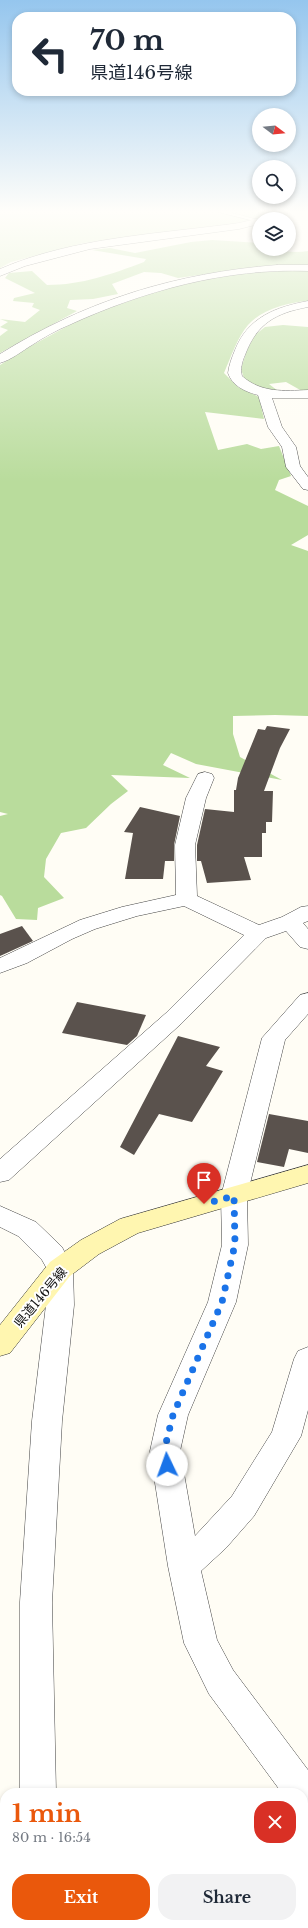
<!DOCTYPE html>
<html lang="en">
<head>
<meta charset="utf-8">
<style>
  body { margin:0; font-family:"Libre Baskerville","Noto Sans JP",serif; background:#f2f2f3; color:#1f2937; height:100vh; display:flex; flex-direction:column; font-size:15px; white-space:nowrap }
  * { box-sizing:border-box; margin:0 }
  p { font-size:13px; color:#747a83 }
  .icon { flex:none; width:22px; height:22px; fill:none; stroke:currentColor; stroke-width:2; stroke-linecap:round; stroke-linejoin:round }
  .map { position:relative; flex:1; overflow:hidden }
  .panel { position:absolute; left:0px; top:1788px; width:308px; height:140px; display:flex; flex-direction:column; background:#fff; border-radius:16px 16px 0 0; box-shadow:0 2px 6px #0003 }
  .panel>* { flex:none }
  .hud { position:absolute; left:12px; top:12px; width:284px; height:84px; border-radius:16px; box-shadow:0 2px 6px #0003; background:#fff; color:#1f2937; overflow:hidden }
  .needle { width:26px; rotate:106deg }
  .tools { position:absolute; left:252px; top:108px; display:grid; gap:8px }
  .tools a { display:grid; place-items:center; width:44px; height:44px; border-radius:50%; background:#fff; box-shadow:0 2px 6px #0003; font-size:20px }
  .pin { position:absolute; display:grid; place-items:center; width:34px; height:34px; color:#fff; margin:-41px -17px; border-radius:50% 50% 50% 0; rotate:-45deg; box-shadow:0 0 4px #0007 }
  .pin .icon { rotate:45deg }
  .me { position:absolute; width:44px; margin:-22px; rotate:357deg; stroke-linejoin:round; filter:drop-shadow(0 0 3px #0008) }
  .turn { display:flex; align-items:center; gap:14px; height:84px; padding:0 12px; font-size:18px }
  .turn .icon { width:52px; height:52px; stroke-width:2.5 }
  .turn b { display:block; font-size:28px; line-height:34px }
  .round { display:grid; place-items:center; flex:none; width:42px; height:42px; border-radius:16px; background:#f2f2f3 }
  .head { display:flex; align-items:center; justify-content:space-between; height:68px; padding:0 12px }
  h1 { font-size:24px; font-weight:800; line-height:30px; color:#ea580c }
  .primary-button { display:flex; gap:8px; margin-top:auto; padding:8px 12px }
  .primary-button a { flex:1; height:46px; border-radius:16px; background:#ea580c; color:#fff; font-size:16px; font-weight:800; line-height:46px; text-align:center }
  .primary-button a+a { background:#f2f2f3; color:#1f2937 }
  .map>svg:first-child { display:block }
  .green { fill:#d5ebbd }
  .forest { fill:#b9dc9c }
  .building { fill:#5a524d }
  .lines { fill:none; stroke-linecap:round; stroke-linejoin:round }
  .lane-casing { stroke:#444; stroke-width:1 }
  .street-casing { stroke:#444; stroke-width:1 }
  .secondary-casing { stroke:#333; stroke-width:1 }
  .lane { fill:#fff; fill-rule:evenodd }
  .street { fill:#fff; fill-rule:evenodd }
  .secondary { fill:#fff6b0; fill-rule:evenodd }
  .route { stroke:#1a73e8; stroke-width:7; stroke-dasharray:0 12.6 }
  .labels { text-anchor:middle; stroke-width:4; stroke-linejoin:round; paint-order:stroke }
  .near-street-label { font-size:13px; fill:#111; stroke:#fff }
</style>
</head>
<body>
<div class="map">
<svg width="308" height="1928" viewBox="0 0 308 1928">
  <rect width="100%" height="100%" fill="#fffdf5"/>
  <!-- green -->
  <g class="green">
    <polygon points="0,212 273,212 257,220 84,243 11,262 0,268"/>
    <polygon points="308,1907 308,1928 34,1928 101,1923 303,1923 303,1908"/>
  </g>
  <!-- forest -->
  <g class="forest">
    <path d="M212,240L259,243V249C276,249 291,254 308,251V266L221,272L178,278L161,273L144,272L112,284L118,294L93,299L70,300L67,308L77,311L0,353V336L8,330L0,327L8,322L0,319L25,322L40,310L32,307L34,303L13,301L14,298L35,293L5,278L9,273L32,271L47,285C82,285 112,274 144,262L146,259L92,250L110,248L135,253L191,242Z"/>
    <path d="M308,270V301C288,302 261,310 248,325C238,336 230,359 224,373L238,387L259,397L264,419L205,412L218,450L247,444L261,449L279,446L291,476L279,480L275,490L308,506V535L291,545L308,551V716L275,715L233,716V734L240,757L282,780L196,764L171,753L163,765L190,778L111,775L128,791L111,804L86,828L61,833L46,859L44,877L64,898L38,908L37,920L16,919L2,896L0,895V816L8,814L0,812V365L29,347L86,316L181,283L254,272Z"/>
    <polygon points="283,325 308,327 308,391 302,391 286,382 269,384 278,391 258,388 245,381 241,369 247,350 255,335 265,327"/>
  </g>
  <!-- building -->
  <g class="building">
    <polygon points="267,726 290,729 280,748 264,791 273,791 272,822 266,822 266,833 262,833 262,857 244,857 251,880 207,883 201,861 197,861 197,845 205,809 234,812 234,790 236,790 238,778 258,729 265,730"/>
    <polygon points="140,807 180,816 174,845 174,861 165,861 163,879 125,879 133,833 124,832"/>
    <polygon points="22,926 33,941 0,956 0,934"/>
    <polygon points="77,1002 146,1015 137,1036 127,1045 62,1033"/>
    <polygon points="178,1036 220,1047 206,1066 223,1071 192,1122 159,1114 134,1155 120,1147"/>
    <polygon points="269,1114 308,1121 308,1153 289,1149 284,1167 257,1162"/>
  </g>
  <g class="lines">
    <defs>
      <polygon id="lane" points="218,212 228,212 259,220 259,222"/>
      <g id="street">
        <path d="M275,212H290L274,219H259V224L239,229L90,249L25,266L0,276V269C74,237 160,234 239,223L260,218Z"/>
        <path d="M277,265H308V271C226,268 143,291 69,325C57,330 44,337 32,345C22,351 11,360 0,363V354C87,300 176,273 277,265Z"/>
        <path d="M308,301V307C276,313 257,323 245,355C242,362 240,369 242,376C261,393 284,391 308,390V398H272L282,427L296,447L300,466L308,477V490L303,489L286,467L282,447L268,427L258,395C246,392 232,386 228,373C229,365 232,357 235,350C248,317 276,307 308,301Z"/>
        <polygon points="205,772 212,774 214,778 206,798 195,845 197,896 259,925 282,917 301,907 308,906 308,921 303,923 308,929 308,949 300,947 286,931 266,938 182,1023 9,1180 0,1182 0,1159 166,1013 244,935 184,906 137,916 95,929 72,939 27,963 0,973 0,958 80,920 122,907 176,895 175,845 186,798 198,774"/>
        <polygon points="308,993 308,1014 285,1040 247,1196 248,1245 236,1302 188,1415 180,1451 195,1536 232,1496 272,1432 294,1359 298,1351 308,1347 308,1410 301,1436 254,1516 226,1548 201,1571 217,1640 233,1670 308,1770 308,1808 303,1810 303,1793 282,1793 209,1694 184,1643 168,1566 150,1451 158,1415 208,1302 222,1245 221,1196 262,1038 300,995"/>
        <polygon points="0,1206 36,1222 62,1247 73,1269 74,1305 62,1421 52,1602 56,1793 20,1793 20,1602 32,1421 46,1305 47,1269 42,1260 18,1236 0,1227"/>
        <polygon points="308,1836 308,1872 303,1873 303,1837"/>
        <rect x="0" y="1854" width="5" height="36"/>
      </g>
      <polygon id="secondary" points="308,1165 308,1183 138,1233 99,1254 70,1276 10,1353 0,1356 0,1325 50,1262 81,1240 120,1219"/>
    </defs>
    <!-- lane casing -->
    <use href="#lane" class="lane-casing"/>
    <!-- street casing -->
    <use href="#street" class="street-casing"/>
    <!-- secondary casing -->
    <use href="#secondary" class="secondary-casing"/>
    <!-- lane -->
    <use href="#lane" class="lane"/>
    <!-- street -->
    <use href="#street" class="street"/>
    <!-- secondary -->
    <use href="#secondary" class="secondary"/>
  </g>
  <!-- sky -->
  <linearGradient id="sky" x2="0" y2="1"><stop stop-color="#95c6ee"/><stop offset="0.44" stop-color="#fffefa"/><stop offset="1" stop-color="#fffefa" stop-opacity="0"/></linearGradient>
  <rect width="308" height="482" fill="url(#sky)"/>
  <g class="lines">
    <!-- route -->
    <polyline class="route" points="167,1465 164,1451 173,1415 222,1302 235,1244 234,1196 204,1204"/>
  </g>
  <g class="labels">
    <!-- near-street labels -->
    <g class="near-street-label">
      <text transform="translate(40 1297) rotate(-50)" y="5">県道146号線</text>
    </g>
  </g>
</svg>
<div class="tools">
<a><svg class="needle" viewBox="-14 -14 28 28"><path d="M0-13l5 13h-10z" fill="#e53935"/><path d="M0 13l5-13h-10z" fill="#747a83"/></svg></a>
<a><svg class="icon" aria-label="search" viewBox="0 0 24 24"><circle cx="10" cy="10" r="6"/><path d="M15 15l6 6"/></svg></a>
<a><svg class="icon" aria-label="layers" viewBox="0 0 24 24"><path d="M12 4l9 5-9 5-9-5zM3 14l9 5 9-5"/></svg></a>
</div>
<div class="pin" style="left:204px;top:1204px;background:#d93025"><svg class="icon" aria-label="arrive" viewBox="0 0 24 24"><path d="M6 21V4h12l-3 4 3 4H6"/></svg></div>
<svg class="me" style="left:167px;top:1465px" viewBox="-20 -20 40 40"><circle r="19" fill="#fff"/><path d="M0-13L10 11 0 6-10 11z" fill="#1a73e8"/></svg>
<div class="hud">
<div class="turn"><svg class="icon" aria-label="left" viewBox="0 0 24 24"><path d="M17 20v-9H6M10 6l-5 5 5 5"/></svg><div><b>70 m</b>県道146号線</div></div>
</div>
<section class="panel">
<div class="head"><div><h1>1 min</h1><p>80 m · 16:54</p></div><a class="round" style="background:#d93025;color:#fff"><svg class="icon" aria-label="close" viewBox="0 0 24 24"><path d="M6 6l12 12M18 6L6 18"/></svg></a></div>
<div class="primary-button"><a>Exit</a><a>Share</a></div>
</section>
</div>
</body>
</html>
